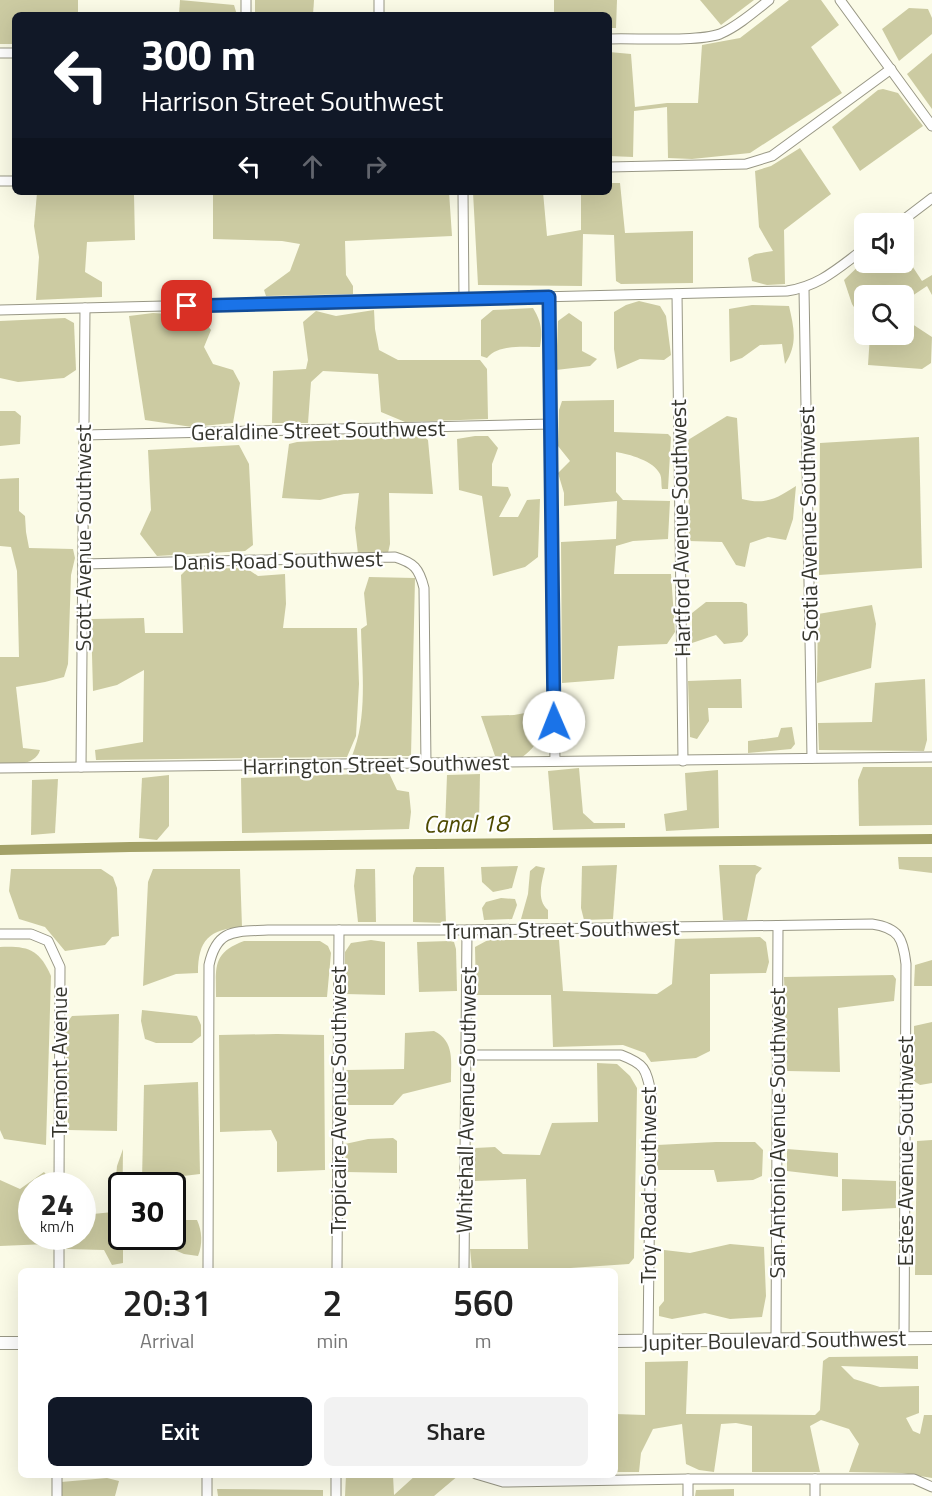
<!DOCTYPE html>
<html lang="en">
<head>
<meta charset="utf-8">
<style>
  body { margin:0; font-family:"Titillium Web",sans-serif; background:#f2f2f2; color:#222; height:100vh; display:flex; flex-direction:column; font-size:22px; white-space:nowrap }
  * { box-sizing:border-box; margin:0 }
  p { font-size:20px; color:#767676 }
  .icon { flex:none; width:33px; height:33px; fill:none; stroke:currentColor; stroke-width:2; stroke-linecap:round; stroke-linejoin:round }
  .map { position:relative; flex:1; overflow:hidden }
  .side { position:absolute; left:18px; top:1268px; width:600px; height:210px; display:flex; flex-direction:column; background:#fff; border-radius:9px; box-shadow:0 6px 24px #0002 }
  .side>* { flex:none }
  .hud { position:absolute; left:12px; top:12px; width:600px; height:183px; border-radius:9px; box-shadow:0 6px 24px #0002; background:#111827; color:#fff; overflow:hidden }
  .buttons { position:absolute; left:854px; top:213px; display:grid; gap:12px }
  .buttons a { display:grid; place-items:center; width:60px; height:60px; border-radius:9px; background:#fff; box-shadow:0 6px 24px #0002; font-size:30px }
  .speed { position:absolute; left:18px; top:1172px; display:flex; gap:12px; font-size:30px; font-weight:700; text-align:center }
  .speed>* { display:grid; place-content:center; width:78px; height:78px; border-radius:50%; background:#fff; box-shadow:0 6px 24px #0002; line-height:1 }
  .speed small { font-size:15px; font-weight:400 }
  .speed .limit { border:3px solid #111; border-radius:9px; background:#fff; color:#111 }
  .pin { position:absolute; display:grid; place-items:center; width:51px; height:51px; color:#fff; margin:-26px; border-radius:12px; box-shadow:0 3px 9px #0006 }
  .me { position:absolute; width:66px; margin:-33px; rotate:359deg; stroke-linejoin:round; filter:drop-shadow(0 0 4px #0008) }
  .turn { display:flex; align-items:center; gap:21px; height:126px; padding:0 30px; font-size:27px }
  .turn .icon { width:78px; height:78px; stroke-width:2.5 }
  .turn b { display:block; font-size:42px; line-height:51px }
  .lanes { display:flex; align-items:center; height:57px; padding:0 30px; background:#0003; justify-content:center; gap:30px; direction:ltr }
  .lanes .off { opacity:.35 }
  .eta { display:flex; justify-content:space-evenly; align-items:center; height:102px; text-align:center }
  .eta b { font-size:36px; font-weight:600; line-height:42px }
  .primary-button { display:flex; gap:12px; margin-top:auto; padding:12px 30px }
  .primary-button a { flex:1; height:69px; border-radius:9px; background:#111827; color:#fff; font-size:24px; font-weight:600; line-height:69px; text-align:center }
  .primary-button a+a { background:#f2f2f2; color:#222 }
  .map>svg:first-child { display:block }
  .green { fill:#cccba2 }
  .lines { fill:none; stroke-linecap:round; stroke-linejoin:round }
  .canal { stroke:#a3a167; stroke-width:10 }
  .minor-casing { stroke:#989785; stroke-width:11 }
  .tertiary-casing { stroke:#989785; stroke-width:14 }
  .minor { stroke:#fff; stroke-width:9 }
  .tertiary { stroke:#fff; stroke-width:12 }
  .route-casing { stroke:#114b97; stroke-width:15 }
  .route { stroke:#1a73e8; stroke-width:10 }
  .labels { text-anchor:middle; stroke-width:4.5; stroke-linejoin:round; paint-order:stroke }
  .street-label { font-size:22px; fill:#36362e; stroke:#fff }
  .water-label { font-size:24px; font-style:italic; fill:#4e4a00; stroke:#fff }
</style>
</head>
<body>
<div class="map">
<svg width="932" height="1496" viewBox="0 0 932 1496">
  <rect width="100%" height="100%" fill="#fbfbe7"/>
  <!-- green -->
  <g class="green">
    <polygon points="0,0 78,0 78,15 15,15 15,44 0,44"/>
    <polygon points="180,0 234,5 237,15 179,15"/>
    <polygon points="255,0 314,0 313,15 255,15"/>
    <polygon points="554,0 617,0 616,28 609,28 609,15 554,15"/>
    <polygon points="700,0 754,0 721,25"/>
    <polygon points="789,0 821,0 839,25 811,47 842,93 750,153 692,159 668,158 667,107 634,111 633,157 609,156 609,52 631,54 635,107 667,103 698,103 702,45 740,38"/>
    <polygon points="909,8 928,9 932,18 932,34 899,61 882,29"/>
    <polygon points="932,53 932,109 907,74"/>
    <polygon points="883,89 898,93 923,126 860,171 832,127 878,90"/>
    <polygon points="800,148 831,194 784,230 785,284 767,285 752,281 748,258 755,254 773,251 759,227 755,171 771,166"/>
    <polygon points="609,183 620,183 625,233 693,231 693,283 621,284 616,281 614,235 583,234 582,286 478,285 473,192 543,192 547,236 581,230 581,192 609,192"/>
    <polygon points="131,192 134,195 135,240 87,242 85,272 102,282 102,297 36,300 39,257 34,226 37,193"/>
    <polygon points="213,192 449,192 452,236 345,241 346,275 353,286 353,294 266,296 264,290 290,271 300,244 282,241 213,239"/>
    <polygon points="903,252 922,281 932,275 932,295 927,286 903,302 903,296 864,296 864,323 852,304 844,280 864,261 903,262"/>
    <polygon points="639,301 660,306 666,316 671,355 664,360 640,359 617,369 614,349 614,312 626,305"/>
    <path d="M752,305L789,306C794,328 798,344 785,364L782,344L760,345L742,358L730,362L729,309Z"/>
    <path d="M533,308C541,321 543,331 540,347C524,347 498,344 487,358L481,356V320L493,310Z"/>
    <polygon points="374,310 375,329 379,350 398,360 480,360 487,369 488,419 405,422 381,412 378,374 323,371 311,382 308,423 272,423 273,371 306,369 308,360 303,322 316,311 336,316"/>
    <polygon points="153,313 169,314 184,324 202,318 211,330 204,347 213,364 233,370 240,383 233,423 192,427 145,420 129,316"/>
    <polygon points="569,313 582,322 582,351 597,359 590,366 556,370 558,321"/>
    <polygon points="65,318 74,323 76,370 64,378 18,382 0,378 0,321"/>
    <polygon points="903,318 932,337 931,363 922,369 868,365 870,335 903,334"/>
    <path d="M614,400V432L668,434L671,437L668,489H662C661,485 662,478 660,474C654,461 629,454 616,452V492L623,500L670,501L668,539L633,541L616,546L614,574H671L675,632L667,644L618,646L614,679L562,683L561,542L616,539L617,501L564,506V493L558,473L570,461L558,446L559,410L562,401Z"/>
    <polygon points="0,411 15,411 21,416 20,444 0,446"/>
    <path d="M727,416L737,418L742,499C765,505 776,499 796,486L793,519L786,540L768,537L750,543L745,567L736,565L722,542L689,541L688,440Z"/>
    <polygon points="423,436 428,440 433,494 389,493 390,544 388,553 358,554 355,528 359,493 344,494 320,500 282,498 289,444 297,442"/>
    <polygon points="475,436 488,436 498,448 492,464 492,486 508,487 511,495 499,517 518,517 527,500 540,499 538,557 525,567 493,576 482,496 459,490 457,439"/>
    <polygon points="919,437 922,568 819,575 820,443"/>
    <polygon points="239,445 249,464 253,545 245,551 157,556 140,534 151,510 148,450"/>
    <path d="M19,478V511L25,516L26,532L29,548L73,549L75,558L71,575L68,664L64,677L45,682L16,687L23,748L40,750C36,765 13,766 0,764V657H19L17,571L11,547L0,546V479Z"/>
    <polygon points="246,568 258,576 285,574 286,604 283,628 357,628 359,684 356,736 347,757 96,760 95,750 143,742 144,670 117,685 93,691 91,619 144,618 145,633 183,633 181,575 187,569"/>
    <path d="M369,577L415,578L411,756H352C368,717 362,671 361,629L367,625L364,593Z"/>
    <polygon points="706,602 742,602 747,604 748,635 742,642 724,644 716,635 692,643 692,613"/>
    <polygon points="872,605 876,624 871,668 817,683 818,614"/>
    <polygon points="741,679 742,708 708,708 709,721 697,739 690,737 688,681"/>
    <polygon points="925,679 927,740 924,751 819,750 818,723 872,722 875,683"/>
    <path d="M542,710C543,733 540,744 521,758L495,756L481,716L514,715Z"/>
    <polygon points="792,727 795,744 791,749 748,753 748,741 778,737 781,728"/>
    <polygon points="863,767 932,767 932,825 859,826 858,780"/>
    <polygon points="579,768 583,813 594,823 625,823 625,828 553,830 548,771"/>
    <polygon points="718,770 719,828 666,831 664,814 687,810 685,773"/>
    <polygon points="389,773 397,790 409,792 411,812 409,829 242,833 241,778"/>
    <polygon points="480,774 479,825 445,828 447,775"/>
    <polygon points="169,775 169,826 157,840 139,838 142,778"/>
    <polygon points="58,779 55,833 31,835 32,780"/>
    <polygon points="898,857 932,857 932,873 899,869"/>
    <polygon points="617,865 613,919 584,920 581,908 582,866"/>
    <polygon points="719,865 755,865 762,868 756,875 747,920 723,920"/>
    <polygon points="518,866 512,888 493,892 482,882 481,867"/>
    <path d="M536,866L545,868C542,881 536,900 548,910V919H521L528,894L530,871Z"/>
    <polygon points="416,867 444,867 446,923 413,922 413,876"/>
    <polygon points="11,869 101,869 113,877 117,888 119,936 112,937 105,945 65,951 45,927 19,919 9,891"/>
    <path d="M153,869H240L242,927C209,929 198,940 198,973L176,974L143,986L148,882Z"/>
    <polygon points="356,869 375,869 376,922 358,922 354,886"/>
    <polygon points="501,898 515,899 517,905 512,919 484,920 482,908 486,902"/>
    <polygon points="760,937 766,942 769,962 766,973 710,974 710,1051 696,1058 651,1062 645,1053 623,1045 553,1047 551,995 476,995 475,947 488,940 559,940 563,991 657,994 672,984 675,939"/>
    <polygon points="371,940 385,942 385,995 345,994 345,952 351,943"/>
    <path d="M244,941H320L328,946L331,953L327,997H216C216,967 212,953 244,941Z"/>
    <polygon points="449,941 454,942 456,949 457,991 419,992 417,942"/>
    <path d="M0,947C28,946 39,949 51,976L46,1145L4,1139L0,1130Z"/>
    <polygon points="932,960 932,986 914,986 915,965"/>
    <polygon points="893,975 896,979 894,1001 838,1008 840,1072 787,1071 784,977"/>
    <polygon points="142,1010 197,1016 201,1025 201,1036 192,1043 156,1043 145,1039 141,1021"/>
    <polygon points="119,1014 117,1131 68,1130 66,1024 72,1016"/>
    <polygon points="932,1022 932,1083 920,1085 914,1081 914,1026"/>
    <path d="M434,1031C455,1041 451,1062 451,1082L403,1094L393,1105H347L346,1070L404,1069L405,1033Z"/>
    <polygon points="277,1034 324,1035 325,1170 277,1172 277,1142 271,1130 220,1132 219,1035"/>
    <polygon points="597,1063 617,1064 630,1076 637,1088 634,1258 629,1264 556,1269 555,1270 472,1270 470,1249 528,1249 526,1179 475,1181 475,1148 495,1147 503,1154 540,1155 552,1123 598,1122"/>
    <polygon points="198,1082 200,1174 142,1181 144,1085"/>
    <polygon points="393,1138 397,1141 397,1173 346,1172 345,1144 368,1139"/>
    <polygon points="932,1140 932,1275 915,1275 917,1141"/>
    <polygon points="716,1142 755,1142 763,1150 762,1176 753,1180 717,1182 714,1170 657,1170 657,1145"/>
    <polygon points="123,1149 122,1236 123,1236 123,1263 112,1265 104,1250 66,1249 66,1236 82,1236 83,1215 113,1212 117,1166"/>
    <polygon points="787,1149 838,1153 838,1177 787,1171"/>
    <polygon points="44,1172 50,1179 50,1185 32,1185 32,1236 47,1236 47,1244 0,1246 0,1180 20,1189"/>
    <polygon points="842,1179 896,1181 896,1208 842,1211"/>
    <path d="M184,1220H197C202,1231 203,1244 198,1256L184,1254L170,1248H145V1236H172L173,1222Z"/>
    <polygon points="730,1244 764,1247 766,1296 762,1317 730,1319 705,1313 672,1319 659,1316 659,1307 664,1301 664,1250 690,1253"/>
    <polygon points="918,1356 918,1369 841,1366 854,1379 880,1387 919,1386 919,1413 906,1418 913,1431 920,1434 924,1415 932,1415 932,1478 902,1473 849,1472 859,1444 849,1429 821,1420 810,1426 820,1472 752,1472 752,1426 736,1423 721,1424 714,1472 699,1470 686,1464 682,1424 653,1429 641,1453 639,1472 615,1472 615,1414 645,1415 645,1362 688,1361 686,1414 815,1415 820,1410 823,1361 829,1357"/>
    <polygon points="459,1475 434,1496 345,1496 346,1475 393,1475 394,1495 416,1475"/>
    <polygon points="107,1478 119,1481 115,1496 61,1496 61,1482"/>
    <polygon points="217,1489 323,1490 323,1496 218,1496"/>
    <polygon points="734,1489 734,1496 695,1496 696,1490"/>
  </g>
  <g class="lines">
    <!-- canal -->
    <polyline class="canal" points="0,850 130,847 932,839"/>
    <defs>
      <g id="minor">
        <polyline points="379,0 379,15"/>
        <polyline points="840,0 932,126"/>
        <polyline points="246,15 246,0"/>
        <path d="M609,39C635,38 698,42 720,34C738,26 754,12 769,0"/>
        <polyline points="0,53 15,53"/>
        <polyline points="609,167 746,164 772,156 891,69"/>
        <polyline points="0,181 15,181"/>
        <polyline points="463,192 464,299"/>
        <polyline points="898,224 932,198"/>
        <polyline points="804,289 812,758"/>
        <polyline points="677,294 683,761"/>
        <polyline points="549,297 555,761"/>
        <path d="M0,310L787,291C820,286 838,268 864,249"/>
        <polyline points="84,435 551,424"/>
        <path d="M83,564L395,557C414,563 419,568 424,588L426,764"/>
        <polyline points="81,767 85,308"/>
        <polyline points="0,768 932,757"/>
        <polyline points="0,934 31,934 48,941 60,967 59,1185"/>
        <path d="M467,1055H621C645,1064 646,1069 651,1093L648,1341"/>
        <polyline points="59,1270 59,1236"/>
        <path d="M208,1270L209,965C217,928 235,932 268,930H467L872,924C899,928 903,938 906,964L904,1339"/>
        <polyline points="337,1270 339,930"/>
        <polyline points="464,1270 467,930"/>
        <polyline points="776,1340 778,927"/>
        <polyline points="476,1474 503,1482 688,1479 914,1479 932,1487"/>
        <polyline points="57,1496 57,1474"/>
        <polyline points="207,1496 207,1474"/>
        <polyline points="336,1496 336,1474"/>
        <polyline points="688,1496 688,1479"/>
        <polyline points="815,1496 815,1479"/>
      </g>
      <g id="tertiary">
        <polyline points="615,1341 932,1338"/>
        <polyline points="0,1343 21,1343"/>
      </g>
    </defs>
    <!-- minor casing -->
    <use href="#minor" class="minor-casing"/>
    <!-- tertiary casing -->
    <use href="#tertiary" class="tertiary-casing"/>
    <!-- minor -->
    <use href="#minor" class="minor"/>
    <!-- tertiary -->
    <use href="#tertiary" class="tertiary"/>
  </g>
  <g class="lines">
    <defs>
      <polyline id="route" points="187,306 549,297 554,722"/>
    </defs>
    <!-- route casing -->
    <use href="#route" class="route-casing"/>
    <!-- route -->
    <use href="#route" class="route"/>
  </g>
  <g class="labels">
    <!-- street labels -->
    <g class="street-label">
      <text transform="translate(318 430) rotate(-1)" y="8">Geraldine Street Southwest</text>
      <text transform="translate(808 524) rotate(-91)" y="8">Scotia Avenue Southwest</text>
      <text transform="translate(680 528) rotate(-91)" y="8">Hartford Avenue Southwest</text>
      <text transform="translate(83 538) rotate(-90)" y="8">Scott Avenue Southwest</text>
      <text transform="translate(278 560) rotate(-1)" y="8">Danis Road Southwest</text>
      <text transform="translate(376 764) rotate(-1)" y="8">Harrington Street Southwest</text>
      <text transform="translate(561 929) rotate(-1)" y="8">Truman Street Southwest</text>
      <text transform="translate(59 1062) rotate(-90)" y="8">Tremont Avenue</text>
      <text transform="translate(338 1100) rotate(-90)" y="8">Tropicaire Avenue Southwest</text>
      <text transform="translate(466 1100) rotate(-89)" y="8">Whitehall Avenue Southwest</text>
      <text transform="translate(777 1133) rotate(-90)" y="8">San Antonio Avenue Southwest</text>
      <text transform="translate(905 1151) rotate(-90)" y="8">Estes Avenue Southwest</text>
      <text transform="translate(648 1185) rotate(-90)" y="8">Troy Road Southwest</text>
      <text transform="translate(774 1340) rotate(-1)" y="8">Jupiter Boulevard Southwest</text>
    </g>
    <!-- water labels -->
    <g class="water-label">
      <text transform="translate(466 824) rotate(-1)" y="8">Canal 18</text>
    </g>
  </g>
</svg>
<div class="buttons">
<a><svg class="icon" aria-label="sound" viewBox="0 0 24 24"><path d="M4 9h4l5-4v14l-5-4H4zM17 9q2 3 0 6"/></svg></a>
<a><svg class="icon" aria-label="search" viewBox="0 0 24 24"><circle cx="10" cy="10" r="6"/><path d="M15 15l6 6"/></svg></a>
</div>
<div class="speed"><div>24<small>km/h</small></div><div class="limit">30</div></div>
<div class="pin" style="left:187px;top:306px;background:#d93025"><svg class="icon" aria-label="arrive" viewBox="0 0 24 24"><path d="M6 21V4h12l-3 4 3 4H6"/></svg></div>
<svg class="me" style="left:554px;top:722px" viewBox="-20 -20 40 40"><circle r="19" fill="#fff"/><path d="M0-13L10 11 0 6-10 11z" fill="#1a73e8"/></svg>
<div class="hud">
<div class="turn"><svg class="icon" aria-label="left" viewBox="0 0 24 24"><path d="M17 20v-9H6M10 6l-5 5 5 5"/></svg><div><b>300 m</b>Harrison Street Southwest</div></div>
<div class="lanes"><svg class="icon" aria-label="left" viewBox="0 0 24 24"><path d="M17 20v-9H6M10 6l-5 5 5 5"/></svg><svg class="icon off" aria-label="ahead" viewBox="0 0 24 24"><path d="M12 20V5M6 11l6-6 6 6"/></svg><svg class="icon off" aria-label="right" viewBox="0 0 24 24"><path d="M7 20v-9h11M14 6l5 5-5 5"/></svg></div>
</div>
<section class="side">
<div class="eta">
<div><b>20:31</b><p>Arrival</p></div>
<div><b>2</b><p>min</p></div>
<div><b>560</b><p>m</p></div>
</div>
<div class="primary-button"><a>Exit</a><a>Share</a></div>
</section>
</div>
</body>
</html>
